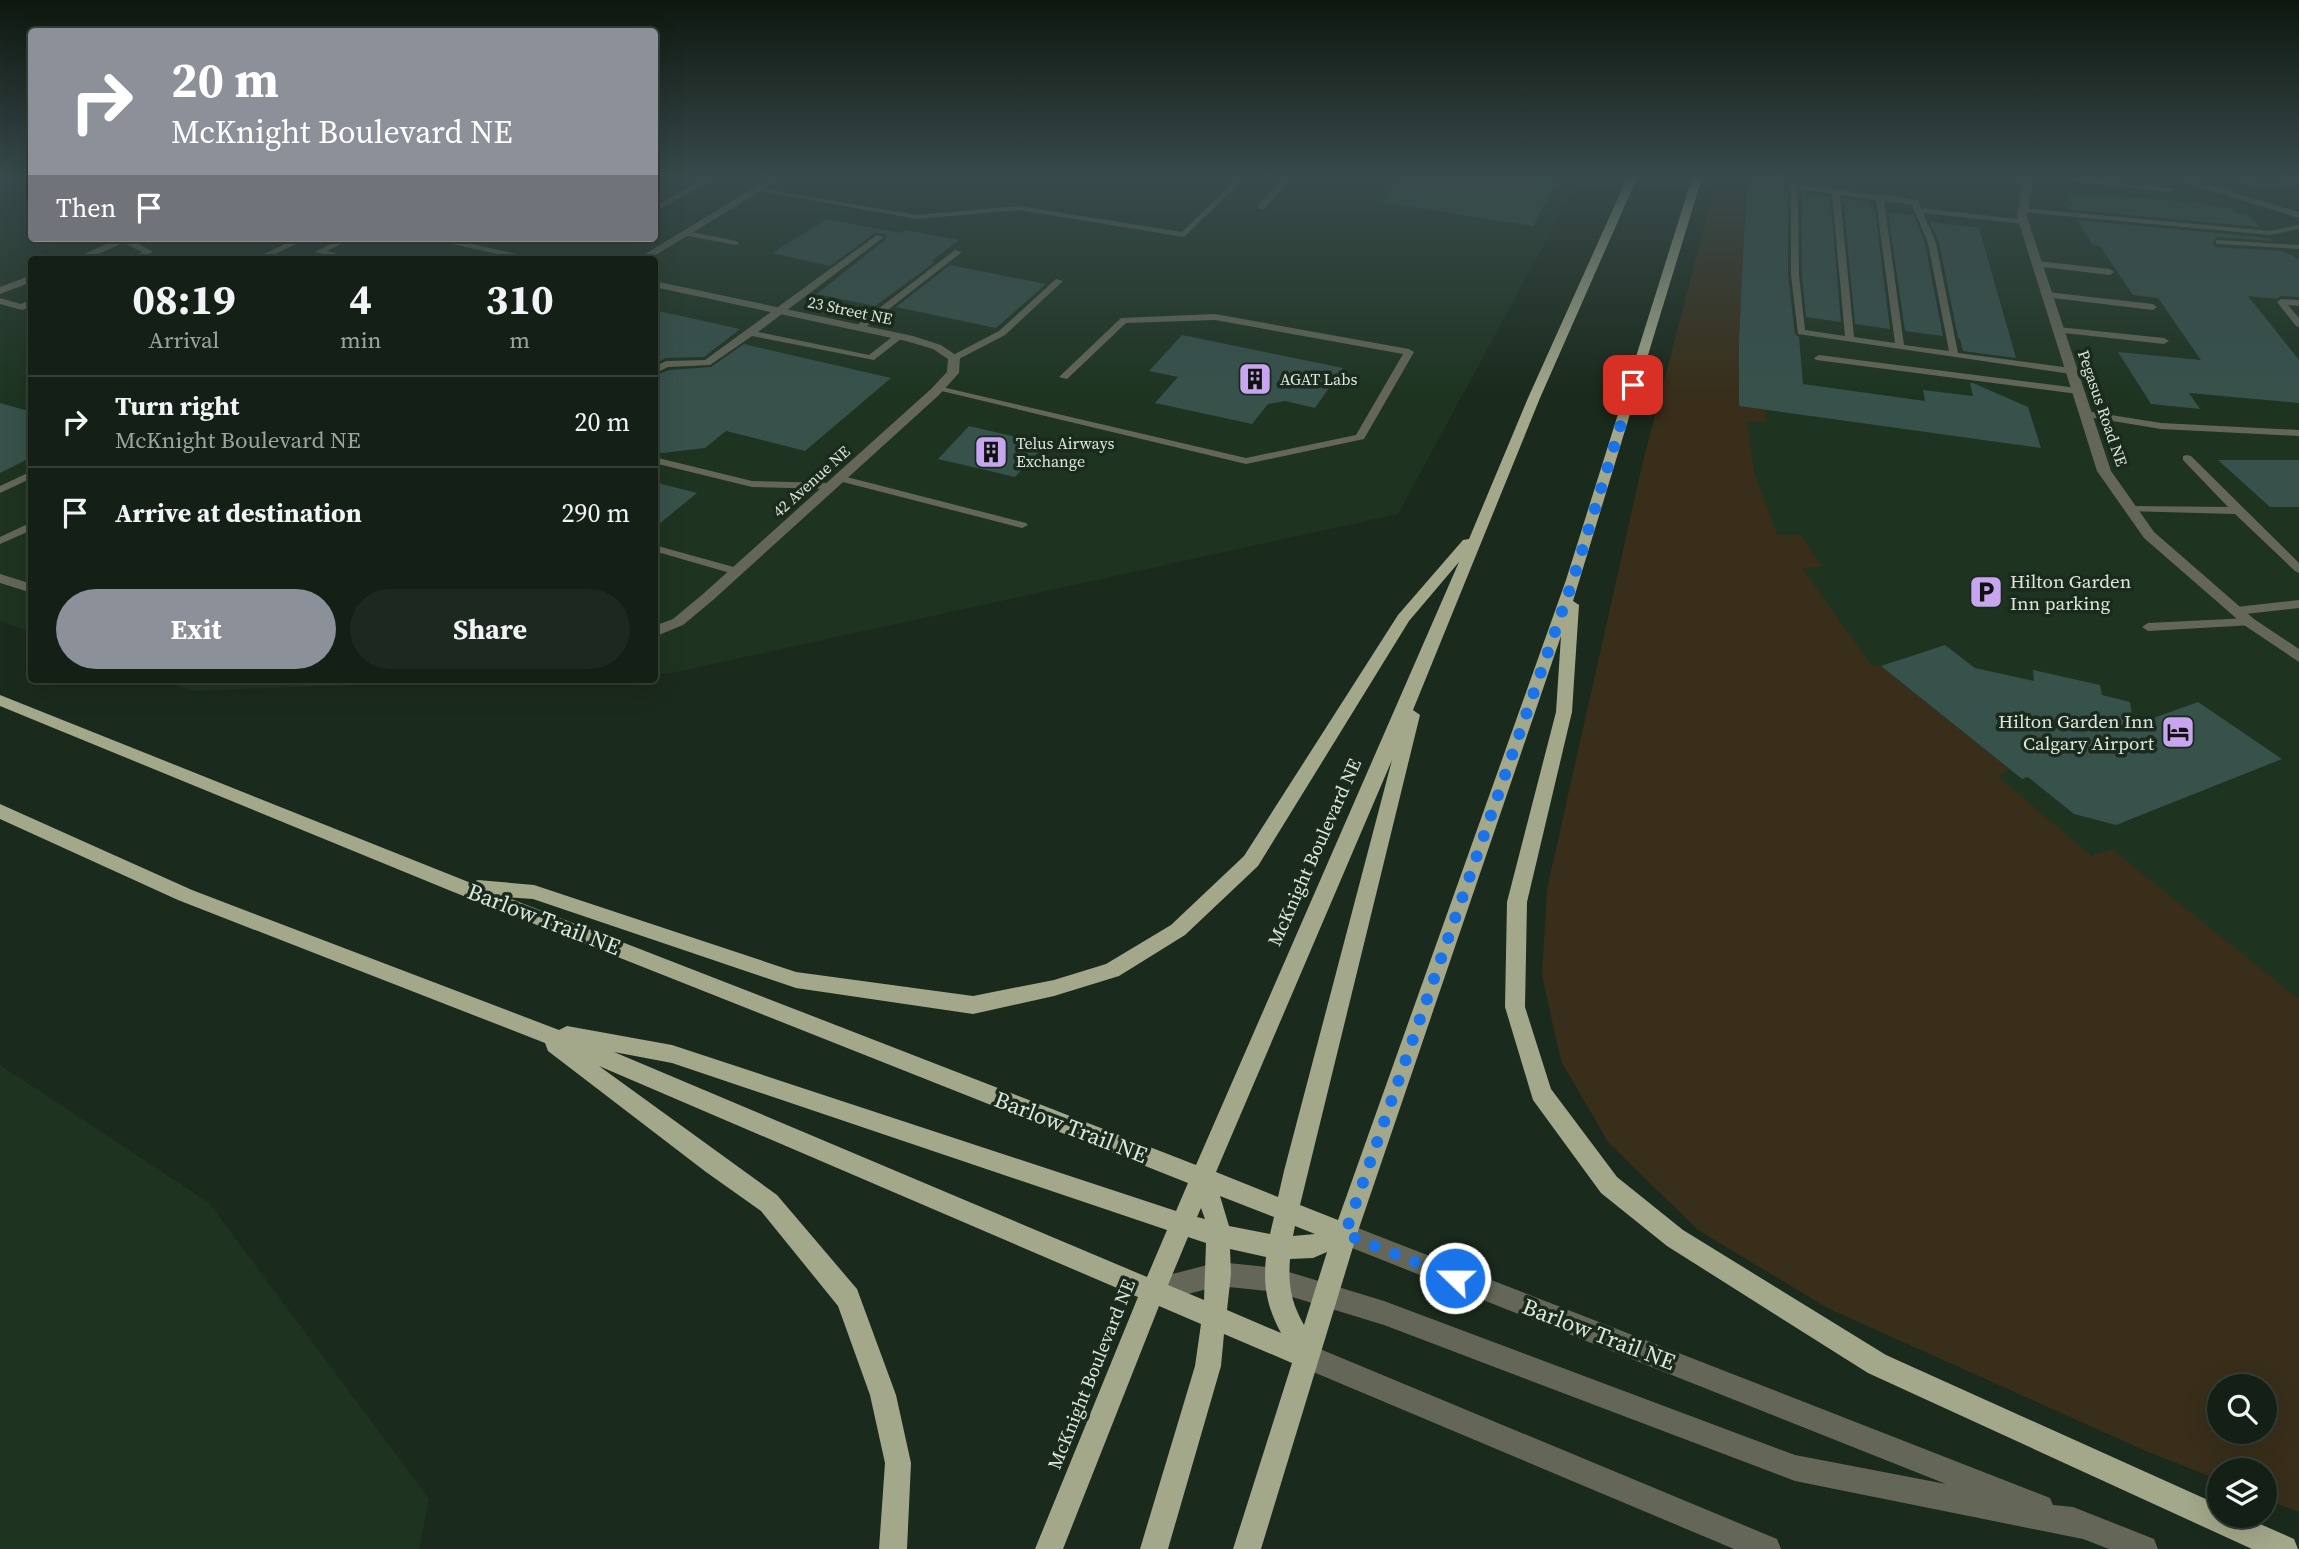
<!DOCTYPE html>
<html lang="en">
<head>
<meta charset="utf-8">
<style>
  body { margin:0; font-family:"Source Serif 4",serif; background:#1d281e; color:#f1f3f6; height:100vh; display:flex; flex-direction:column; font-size:26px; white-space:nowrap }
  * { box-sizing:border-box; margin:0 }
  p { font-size:23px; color:#9da3a0 }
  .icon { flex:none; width:38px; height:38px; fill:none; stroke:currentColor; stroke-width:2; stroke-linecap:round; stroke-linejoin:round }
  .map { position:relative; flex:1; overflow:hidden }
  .drawer { position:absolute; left:28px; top:256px; width:630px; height:427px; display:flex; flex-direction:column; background:#142015; border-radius:7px; box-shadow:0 7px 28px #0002,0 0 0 2px #333e34 }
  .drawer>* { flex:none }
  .banner { position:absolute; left:28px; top:28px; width:630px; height:214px; border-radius:7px; box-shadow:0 7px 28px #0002,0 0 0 2px #333e34; background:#8c9099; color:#fff; overflow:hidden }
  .buttons { position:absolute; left:2207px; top:1374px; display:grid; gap:14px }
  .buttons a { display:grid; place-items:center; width:70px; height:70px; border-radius:50%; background:#142015; box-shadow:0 7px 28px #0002,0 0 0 2px #333e34; font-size:35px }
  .pin { position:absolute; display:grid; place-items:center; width:60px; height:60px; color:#fff; margin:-30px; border-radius:14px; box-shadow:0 4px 10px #0006 }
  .me { position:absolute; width:77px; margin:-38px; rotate:292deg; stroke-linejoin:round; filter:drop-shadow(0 0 5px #0008) }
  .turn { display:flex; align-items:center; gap:24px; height:147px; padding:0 28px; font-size:32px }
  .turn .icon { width:91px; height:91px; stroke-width:2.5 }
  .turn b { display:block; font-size:49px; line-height:60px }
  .then { display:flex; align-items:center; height:66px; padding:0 28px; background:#0003; gap:14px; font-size:26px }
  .eta { display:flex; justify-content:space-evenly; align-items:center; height:119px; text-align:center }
  .eta b { font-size:42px; font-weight:700; line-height:49px }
  .action { display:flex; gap:14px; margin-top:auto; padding:14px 28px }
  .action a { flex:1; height:80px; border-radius:42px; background:#8c9099; color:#fff; font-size:28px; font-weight:700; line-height:80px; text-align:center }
  .action a+a { background:#1d281e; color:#f1f3f6 }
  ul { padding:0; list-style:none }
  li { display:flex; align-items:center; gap:21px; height:91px; padding:0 28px; border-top:2px solid #333e34 }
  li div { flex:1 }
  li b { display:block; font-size:26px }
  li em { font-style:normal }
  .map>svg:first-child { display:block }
  .built { fill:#1e3421 }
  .green { fill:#382e1a; fill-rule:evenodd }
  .building { fill:#37514b }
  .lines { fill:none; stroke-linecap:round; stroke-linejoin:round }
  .service { fill:#646758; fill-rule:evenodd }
  .minor { fill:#646758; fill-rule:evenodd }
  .tertiary { fill:#646758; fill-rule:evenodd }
  .primary { fill:#a3a88b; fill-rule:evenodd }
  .route { stroke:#1a73e8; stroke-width:12; stroke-dasharray:0 21.6 }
  .labels { text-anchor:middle; stroke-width:7; stroke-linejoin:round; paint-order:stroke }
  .far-street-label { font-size:16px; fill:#dce6dc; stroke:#1a2a1c }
  .far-poi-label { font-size:16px; fill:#dce6dc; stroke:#1a2a1c; text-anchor:start }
  .poi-label { font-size:19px; fill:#dce6dc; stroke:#1a2a1c; text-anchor:start }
  .street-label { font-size:19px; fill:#dce6dc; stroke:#1a2a1c }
  .near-street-label { font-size:23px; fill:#dce6dc; stroke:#1a2a1c }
</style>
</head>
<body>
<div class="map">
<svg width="2299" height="1549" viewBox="0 0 2299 1549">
  <rect width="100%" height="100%" fill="#1a2a1c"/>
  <!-- built -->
  <g class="built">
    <polygon points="0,178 31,178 32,238 654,238 655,178 1580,178 1398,514 672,673 655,674 654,259 32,259 31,633 0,621"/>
    <polygon points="1743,178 2299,178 2299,1038 1838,657 1750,529 1725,405"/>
    <polygon points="159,679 509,679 192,691"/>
    <polygon points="0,1065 209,1203 429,1499 419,1549 0,1549"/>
  </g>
  <!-- green -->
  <path class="green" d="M1717,178H1747L1740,328L1799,337L1800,344L1787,343L1739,349V406L1766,410L1767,422L1747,421L1754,472L1777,534L1800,535L1823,567L1802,568L1872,666H1881L2010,770L1998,776L2092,856L2112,849L2299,999V1512L2265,1499L2264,1470H2219V1480L2146,1451L1827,1308L1698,1230L1608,1142L1561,1061L1542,976L1547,889L1643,461ZM2219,1386H2264V1432H2219Z"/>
  <!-- building -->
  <g class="building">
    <polygon points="1399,178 1559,178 1533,226 1381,202"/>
    <polygon points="1747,178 1784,178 1784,191 1788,191 1788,275 1795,334 1799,337 1803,384 1925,401 1923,390 1973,396 1970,383 1973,383 2028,407 2041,448 1739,406 1739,340"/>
    <polygon points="1801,193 1830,196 1841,322 1806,317 1802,275"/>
    <polygon points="2069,193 2208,203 2211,206 2230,208 2235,213 2247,214 2260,227 2070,210 2067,205 2072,205 2068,198 2073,199"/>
    <polygon points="1843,198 1870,202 1871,210 1875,211 1890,329 1855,324"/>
    <polygon points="1888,212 1914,215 1925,244 1943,336 1905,331"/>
    <polygon points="827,219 900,233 905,230 959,240 932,261 935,262 875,306 817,294 886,239 885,234 875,233 830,266 772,253"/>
    <polygon points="2077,220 2270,238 2273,241 2216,237 2213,244 2216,247 2282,251 2299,259 2299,297 2281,296 2277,299 2248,296 2299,360 2299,403 2189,393 2200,409 2151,404 2118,352 2201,360 2158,298 2133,295 2100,246 2093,245"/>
    <polygon points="1930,222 1979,228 2016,358 1963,351 1960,339 1958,338 1939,242"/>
    <polygon points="950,265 1046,284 996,328 896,307"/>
    <polygon points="654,310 740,329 704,357 666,358 654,364"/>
    <polygon points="1182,335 1343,368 1315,408 1285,401 1268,404 1252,424 1155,403 1178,377 1149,371"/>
    <polygon points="744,344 891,378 805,451 726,431 705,448 654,454 654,376 669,370 711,367"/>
    <polygon points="0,403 32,412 32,457 0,473"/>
    <polygon points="969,426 1046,444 1015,477 938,459"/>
    <polygon points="2218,460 2299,460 2299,507 2270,507"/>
    <polygon points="654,482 697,493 654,528"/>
    <polygon points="1945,645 1975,668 2034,681 2033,670 2100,685 2102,695 2130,702 2134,725 2198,702 2282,759 2116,825 2074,814 2028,777 2022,779 1881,666"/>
  </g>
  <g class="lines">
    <!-- service -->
    <g class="service">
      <polygon points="705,178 715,178 654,212 654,207"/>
      <polygon points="1237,178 1245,178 1184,237 1019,210 917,219 754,190 758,188 917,215 1019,206 1182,232"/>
      <polygon points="1284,178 1292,178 1264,209 1258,209 1258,205"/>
      <polygon points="2044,178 2073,178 2171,188 2175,190 2171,192"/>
      <polygon points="2229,178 2242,178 2267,185 2299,179 2299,183 2267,189"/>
      <path d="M1791,184L1876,195L1879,194L1918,201L1921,208L2027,220V224H2024L1923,213L1936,243L1958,353L2071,368L2076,371L2071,374L1798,334L1791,275ZM1798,189L1832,194L1845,336L1805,330L1799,275ZM1840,195L1876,200L1895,343L1854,337ZM1884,201L1912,205L1928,243L1949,351L1904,345Z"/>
      <polygon points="2023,208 2270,231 2299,225 2299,229 2270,235 2020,212 2019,210"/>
      <polygon points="686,231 736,241 740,243 736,245 683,235 682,233"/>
      <polygon points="877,235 884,237 758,332 869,355 896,334 902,334 902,338 874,360 752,336 710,365 668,367 654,374 654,367 666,361 705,360"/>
      <polygon points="122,238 128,238 153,252 139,259 128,259 142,252 122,242"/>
      <polygon points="297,238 308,238 265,259 254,259"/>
      <polygon points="342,238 353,238 327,251 357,259 341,259 315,252"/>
      <polygon points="2216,240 2299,245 2299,249 2219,244 2216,244"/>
      <polygon points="955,250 962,252 862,330 856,330 856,326"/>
      <polygon points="502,251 505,251 505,255 497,259 486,259"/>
      <polygon points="2037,261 2110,269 2114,272 2110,275 2034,266 2034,262"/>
      <polygon points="1056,279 1063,281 1005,335 957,360 951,360 951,356 999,331"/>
      <polygon points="2047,292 2153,304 2157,307 2153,310 2044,297 2044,293"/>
      <polygon points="0,298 21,304 32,299 32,306 22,310 0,304"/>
      <polygon points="2281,299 2299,300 2299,306 2288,305 2299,318 2299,327 2296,326 2277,302"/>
      <polygon points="1215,314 1409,349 1414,352 1364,439 1246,464 933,389 938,386 1246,458 1356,435 1403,354 1215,320 1126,323 1067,379 1059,377 1121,318"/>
      <polygon points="2058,327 2164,338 2169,341 2164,344 2055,332 2053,330"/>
      <polygon points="1819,355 2078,388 2083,391 2078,394 1816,360 1814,358"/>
      <polygon points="2086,411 2161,423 2299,430 2299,436 2161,429 2082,416 2082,412"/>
      <polygon points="2187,455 2191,456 2299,563 2299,573 2295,571 2235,514 2126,511 2124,509 2130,506 2228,507 2183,460 2183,456"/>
      <polygon points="654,457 752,481 831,483 836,486 831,489 752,487 654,463"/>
      <polygon points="32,471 32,478 0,493 0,486"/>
      <polygon points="839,475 1026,523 1028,525 1022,528 835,480 834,478"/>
      <polygon points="32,522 32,530 0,544 0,537"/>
      <polygon points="654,545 741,569 743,571 737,575 654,551"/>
      <polygon points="2299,600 2299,608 2236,615 2230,611 2236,607"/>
      <polygon points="2249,618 2255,622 2253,625 2148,631 2142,627 2148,623"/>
    </g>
    <!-- minor -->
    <g class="minor">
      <polygon points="770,178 782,178 649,259 637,259"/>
      <polygon points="2026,178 2036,178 2032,184 2027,217 2111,471 2154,532 2254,619 2299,649 2299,662 2244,625 2144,538 2097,471 2017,217 2022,184"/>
      <polygon points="2169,178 2185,178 2299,212 2299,218"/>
      <polygon points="120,238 134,238 87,259 73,259"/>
      <polygon points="426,238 446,238 539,259 519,259"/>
      <polygon points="32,275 32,282 0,294 0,287"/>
      <polygon points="654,281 913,336 941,345 960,358 959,373 939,395 713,600 683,625 654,637 654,626 673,619 703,594 931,389 947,372 948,359 933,349 906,341 654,287"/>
      <polygon points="0,574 32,584 32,593 0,583"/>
    </g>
    <!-- tertiary -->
    <g class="tertiary">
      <polygon points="1345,1223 2040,1494 2050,1498 2053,1505 2073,1507 2144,1535 2154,1539 2158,1549 2109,1549 2083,1539 1795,1481 1384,1325 1276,1292 1219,1286 1153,1303 1144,1300 1141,1291 1144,1282 1153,1279 1219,1262 1276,1268 1384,1301 1795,1455 1946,1484 1337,1242 1333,1234 1337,1226"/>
      <polygon points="1308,1344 1777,1539 1781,1549 1734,1549 1299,1366 1295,1357 1299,1348"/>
    </g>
    <!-- primary -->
    <path class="primary" d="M1627,178H1637L1540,398L1413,710L1420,715L1300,1205L1338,1220L1566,580L1692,178H1702L1573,601L1579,605L1572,712L1527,902L1525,1007L1551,1089L1617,1177L1683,1230L1886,1355L2219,1505V1516H2242L2294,1539L2298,1549H2252L1868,1373L1667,1246L1601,1193L1533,1100L1505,1007L1507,902L1556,712L1561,636L1357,1234L1261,1549H1233L1292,1363L1224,1334L1221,1366L1168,1549H1140L1195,1366L1201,1324L1159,1306L1063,1549H1035L1138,1297L599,1066L777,1195L857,1289L896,1395L911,1463L907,1549H879L885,1463L870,1395L838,1306L761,1211L706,1172L548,1051L545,1043L178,900L0,819V804L192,890L559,1030L567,1026L672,1045L1176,1211L1188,1183L451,891L0,706V695L471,883L478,880L534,885L796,972L973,996L1054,980L1106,964L1171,925L1244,856L1398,615L1463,540L1469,539L1528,398ZM1459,562L1196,1165L506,897L533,899L796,988L973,1014L1054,996L1119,976L1185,935L1258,866L1409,621ZM1392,760L1284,1171L1278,1197L1216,1172ZM614,1052L672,1063L1167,1230L1147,1277ZM1220,1196L1274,1217L1270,1234L1229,1226ZM1201,1208L1205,1219L1197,1217ZM1295,1226L1315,1234L1293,1236ZM1188,1237L1206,1243L1204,1300L1168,1285ZM1230,1249L1266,1257C1263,1286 1267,1307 1281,1333L1227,1310L1231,1274ZM1327,1252L1304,1325C1291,1302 1288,1285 1290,1259L1313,1258Z"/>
  </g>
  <!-- sky -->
  <linearGradient id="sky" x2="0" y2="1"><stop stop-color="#0e170f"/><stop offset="0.45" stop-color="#384a4b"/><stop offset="1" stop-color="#384a4b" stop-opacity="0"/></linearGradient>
  <rect width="2299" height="395" fill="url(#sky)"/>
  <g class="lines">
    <!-- route -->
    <polyline class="route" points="1455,1278 1345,1234 1573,580 1633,385"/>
  </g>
  <!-- icons -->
  <defs>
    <symbol id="building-square" viewBox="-11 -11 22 22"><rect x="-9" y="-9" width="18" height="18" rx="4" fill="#c7a6ef" stroke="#1a2a1c"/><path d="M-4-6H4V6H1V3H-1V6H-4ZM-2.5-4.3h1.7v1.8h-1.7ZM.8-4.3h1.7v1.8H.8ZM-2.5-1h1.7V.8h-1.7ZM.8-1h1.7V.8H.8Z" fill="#111"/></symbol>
    <symbol id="parking-square" viewBox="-11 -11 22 22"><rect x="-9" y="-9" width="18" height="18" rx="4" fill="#c7a6ef" stroke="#1a2a1c"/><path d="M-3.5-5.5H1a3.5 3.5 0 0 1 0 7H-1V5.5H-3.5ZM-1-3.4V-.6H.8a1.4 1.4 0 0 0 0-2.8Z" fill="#111"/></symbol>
    <symbol id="hotel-square" viewBox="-11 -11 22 22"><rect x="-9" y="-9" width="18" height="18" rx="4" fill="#c7a6ef" stroke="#1a2a1c"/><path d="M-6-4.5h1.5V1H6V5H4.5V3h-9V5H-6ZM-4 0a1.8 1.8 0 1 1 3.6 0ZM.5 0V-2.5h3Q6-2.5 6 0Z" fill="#111"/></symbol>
  </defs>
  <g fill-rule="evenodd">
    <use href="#building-square" x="1236" y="360" width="38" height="38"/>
    <use href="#building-square" x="972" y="433" width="38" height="38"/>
    <use href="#parking-square" x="1967" y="573" width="38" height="38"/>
    <use href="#hotel-square" x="2159" y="713" width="38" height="38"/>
  </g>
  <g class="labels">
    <!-- far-street labels -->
    <g class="far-street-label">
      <text transform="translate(850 310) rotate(12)" y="6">23 Street NE</text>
      <text transform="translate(2103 408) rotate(71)" y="6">Pegasus Road NE</text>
      <text transform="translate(811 481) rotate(-42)" y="6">42 Avenue NE</text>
    </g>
    <!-- far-poi labels -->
    <g class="far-poi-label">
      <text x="1280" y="385">AGAT Labs</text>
      <text x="1016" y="449">Telus Airways<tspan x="1016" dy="18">Exchange</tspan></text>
    </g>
    <!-- poi labels -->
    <g class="poi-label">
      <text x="2010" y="588">Hilton Garden<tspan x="2010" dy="22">Inn parking</tspan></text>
      <text x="2154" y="728" text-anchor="end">Hilton Garden Inn<tspan x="2154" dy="22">Calgary Airport</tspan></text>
    </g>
    <!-- street labels -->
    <g class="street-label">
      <text transform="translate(1314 852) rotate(-66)" y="7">McKnight Boulevard NE</text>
      <text transform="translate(1091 1374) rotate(-68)" y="7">McKnight Boulevard NE</text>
    </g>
    <!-- near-street labels -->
    <g class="near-street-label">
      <text transform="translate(544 919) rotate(21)" y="8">Barlow Trail NE</text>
      <text transform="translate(1071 1127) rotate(21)" y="8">Barlow Trail NE</text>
      <text transform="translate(1599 1334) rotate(21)" y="8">Barlow Trail NE</text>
    </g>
  </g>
</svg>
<div class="buttons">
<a><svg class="icon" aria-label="search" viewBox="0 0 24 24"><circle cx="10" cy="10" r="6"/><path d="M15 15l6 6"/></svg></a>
<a><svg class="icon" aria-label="layers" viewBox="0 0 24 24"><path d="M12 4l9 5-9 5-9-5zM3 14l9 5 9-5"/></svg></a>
</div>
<div class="pin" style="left:1633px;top:385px;background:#d93025"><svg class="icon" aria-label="arrive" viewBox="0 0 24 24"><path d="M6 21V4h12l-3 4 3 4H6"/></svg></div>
<svg class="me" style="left:1455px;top:1278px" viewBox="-20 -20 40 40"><circle r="17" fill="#1a73e8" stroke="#fff" stroke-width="3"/><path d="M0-11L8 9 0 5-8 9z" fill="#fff"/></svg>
<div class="banner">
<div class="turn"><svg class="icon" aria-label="right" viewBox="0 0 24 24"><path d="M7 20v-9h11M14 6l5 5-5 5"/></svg><div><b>20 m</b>McKnight Boulevard NE</div></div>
<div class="then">Then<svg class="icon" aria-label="arrive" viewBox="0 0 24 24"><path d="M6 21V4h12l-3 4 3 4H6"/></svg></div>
</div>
<section class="drawer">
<div class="eta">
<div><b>08:19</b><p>Arrival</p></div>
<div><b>4</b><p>min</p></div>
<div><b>310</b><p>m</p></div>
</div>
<ul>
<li><svg class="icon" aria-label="right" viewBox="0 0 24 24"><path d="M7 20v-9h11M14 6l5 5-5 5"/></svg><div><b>Turn right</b><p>McKnight Boulevard NE</p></div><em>20 m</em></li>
<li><svg class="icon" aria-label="arrive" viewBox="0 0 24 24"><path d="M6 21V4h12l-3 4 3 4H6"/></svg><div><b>Arrive at destination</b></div><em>290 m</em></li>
</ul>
<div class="action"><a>Exit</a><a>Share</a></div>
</section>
</div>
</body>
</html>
